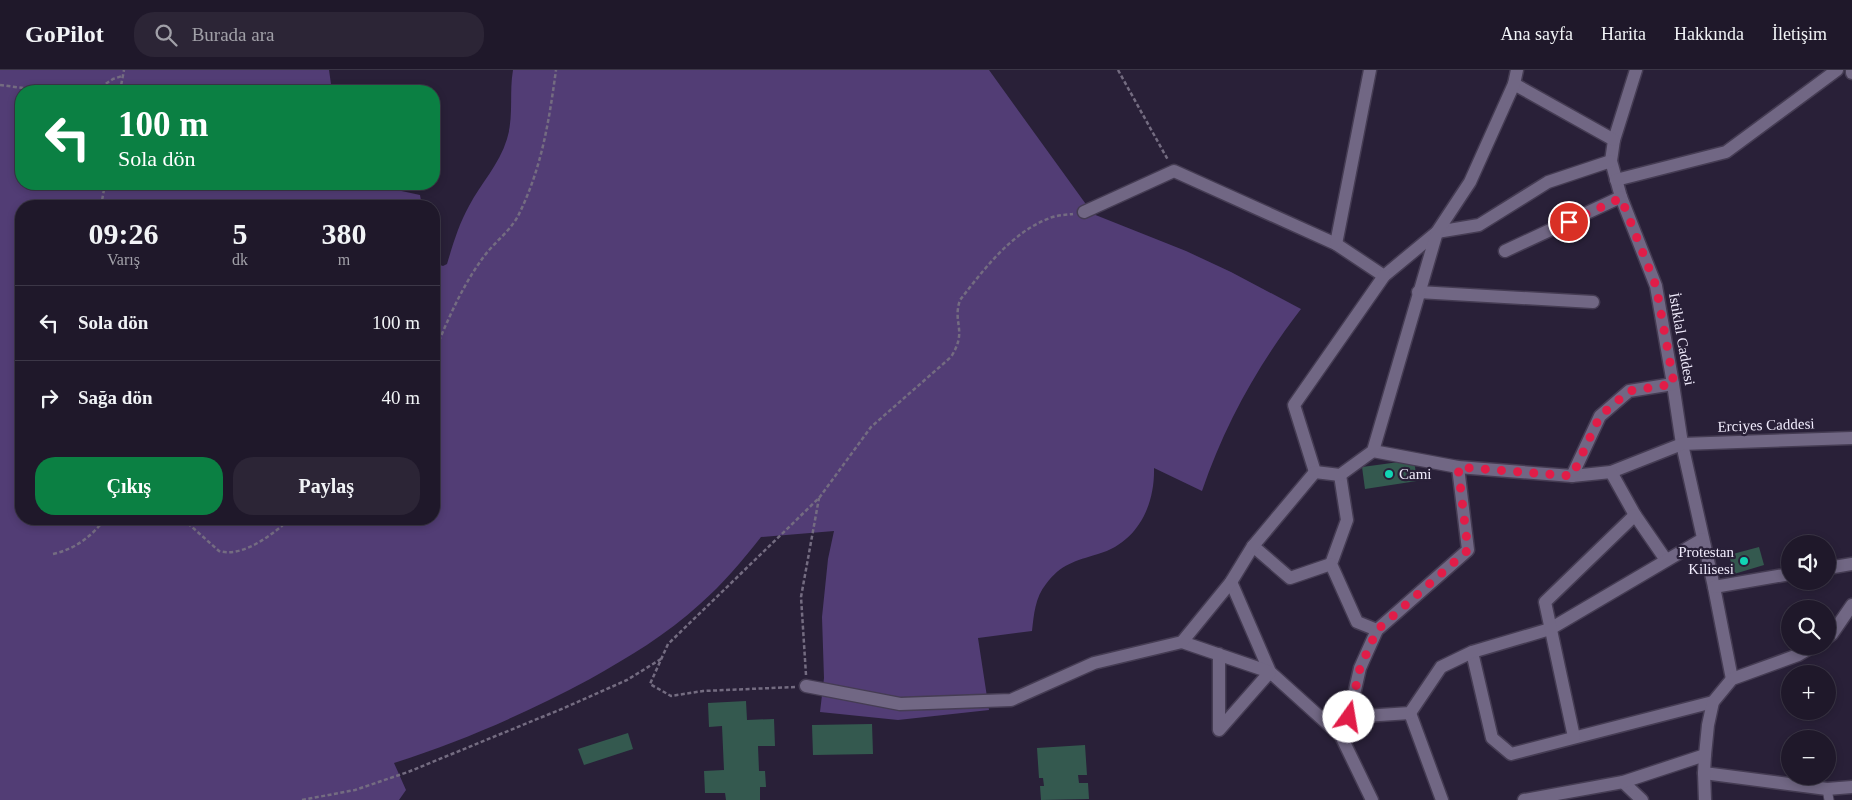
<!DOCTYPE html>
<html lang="tr">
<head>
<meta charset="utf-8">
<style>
  body { margin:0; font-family:Georgia,serif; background:#2c2536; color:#f1f3f6; height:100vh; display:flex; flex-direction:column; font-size:19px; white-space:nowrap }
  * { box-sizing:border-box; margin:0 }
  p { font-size:16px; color:#a1a0a8 }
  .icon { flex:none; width:28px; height:28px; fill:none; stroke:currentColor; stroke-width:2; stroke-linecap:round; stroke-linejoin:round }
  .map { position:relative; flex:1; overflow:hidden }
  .drawer { position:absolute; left:15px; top:130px; width:425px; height:325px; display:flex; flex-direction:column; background:#1f182a; border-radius:20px; box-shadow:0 2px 8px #0003,0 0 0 1px #3c3747 }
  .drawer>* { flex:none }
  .guide { position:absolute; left:15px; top:15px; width:425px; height:105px; border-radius:20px; box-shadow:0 2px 8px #0003,0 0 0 1px #3c3747; background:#0b8043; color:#fff; overflow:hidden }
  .controls { position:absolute; left:1781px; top:465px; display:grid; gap:10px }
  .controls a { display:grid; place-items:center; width:55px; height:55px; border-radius:50%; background:#1f182a; box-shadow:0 2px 8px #0003,0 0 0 1px #3c3747; font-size:25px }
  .pin { position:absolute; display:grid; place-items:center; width:42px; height:42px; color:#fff; margin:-21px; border:2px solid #fff; border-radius:50%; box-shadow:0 1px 5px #0007 }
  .me { position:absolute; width:55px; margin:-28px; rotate:13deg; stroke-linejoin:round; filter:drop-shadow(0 0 4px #0008) }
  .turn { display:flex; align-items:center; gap:18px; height:105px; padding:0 20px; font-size:22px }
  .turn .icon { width:65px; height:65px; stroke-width:2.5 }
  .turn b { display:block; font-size:35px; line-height:42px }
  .eta { display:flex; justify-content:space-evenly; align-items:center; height:85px; text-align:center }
  .eta b { font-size:30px; font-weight:700; line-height:35px }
  .cta { display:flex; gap:10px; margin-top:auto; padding:10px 20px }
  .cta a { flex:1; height:58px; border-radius:20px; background:#0b8043; color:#fff; font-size:20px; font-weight:700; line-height:58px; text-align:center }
  .cta a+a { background:#2c2536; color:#f1f3f6 }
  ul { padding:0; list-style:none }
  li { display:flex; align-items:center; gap:15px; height:75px; padding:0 20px; border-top:1px solid #3c3747 }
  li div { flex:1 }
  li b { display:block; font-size:19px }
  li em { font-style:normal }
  header { display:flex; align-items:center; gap:30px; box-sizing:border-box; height:70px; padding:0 25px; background:#1f182a; border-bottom:1px solid #3c3747 }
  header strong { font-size:24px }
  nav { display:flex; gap:28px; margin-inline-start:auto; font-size:18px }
  .search { width:350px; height:45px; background:#2c2536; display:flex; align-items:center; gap:12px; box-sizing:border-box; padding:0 18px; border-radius:20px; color:#a1a0a8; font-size:19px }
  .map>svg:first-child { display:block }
  .green { fill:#523d75 }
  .building { fill:#34594f }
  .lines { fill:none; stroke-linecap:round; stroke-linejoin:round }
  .service-casing { stroke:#453c53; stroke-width:11 }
  .minor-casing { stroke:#453c53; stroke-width:15 }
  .tertiary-casing { stroke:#453c53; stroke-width:15 }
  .path { stroke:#746c81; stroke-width:2.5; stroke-dasharray:4 2.5; stroke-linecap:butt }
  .service { stroke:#716784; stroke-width:9 }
  .minor { stroke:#716784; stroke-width:12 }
  .tertiary { stroke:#716784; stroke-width:12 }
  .route { stroke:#e11d48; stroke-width:9; stroke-dasharray:0 16.2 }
  .poi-dot { fill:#11d5b4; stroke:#292038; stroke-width:2 }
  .labels { text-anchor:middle; stroke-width:4.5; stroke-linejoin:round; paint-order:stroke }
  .street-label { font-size:15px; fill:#f0ebfc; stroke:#292038 }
  .poi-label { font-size:15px; fill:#f0ebfc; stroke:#292038; text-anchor:start }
</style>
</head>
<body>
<header>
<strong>GoPilot</strong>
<div class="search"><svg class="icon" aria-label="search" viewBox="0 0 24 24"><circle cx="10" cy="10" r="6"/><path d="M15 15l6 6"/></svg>Burada ara</div>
<nav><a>Ana sayfa</a><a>Harita</a><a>Hakkında</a><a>İletişim</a></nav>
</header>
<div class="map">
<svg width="1852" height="730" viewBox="0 0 1852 730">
  <rect width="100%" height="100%" fill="#292038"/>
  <!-- green -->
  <path class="green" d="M0,0H329L332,21H21V114H369L420,125L422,136H21V449H434V193L443,196L447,194C453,174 459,154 469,136C481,113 499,95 507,69C514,46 509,23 513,0H989L1093,144L1186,181L1231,202L1301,239C1258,295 1225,354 1202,421L1154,398C1155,436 1137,473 1098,484C1075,491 1061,494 1046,514C1035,528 1034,544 1032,561L978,568L989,640L898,650L820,642L824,608L822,547L828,489L834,461L761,467C742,491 723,514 700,534C666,565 629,587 590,609C524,644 465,670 394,693L406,720L399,730H0Z"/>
  <!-- building -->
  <g class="building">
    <polygon points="1414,390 1417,411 1365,419 1362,397"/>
    <polygon points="1759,477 1764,495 1734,504 1729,485"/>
    <polygon points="746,631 747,650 774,649 775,676 758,676 759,701 765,701 766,717 760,717 760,730 726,730 725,723 705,723 704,701 724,700 722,656 709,657 708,633"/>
    <polygon points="872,654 873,684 813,685 812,655"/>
    <polygon points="628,663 633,679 584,695 578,679"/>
    <polygon points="1085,675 1087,705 1078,705 1079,713 1088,713 1089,729 1041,730 1040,716 1044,716 1043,708 1039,708 1037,678"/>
  </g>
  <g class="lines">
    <defs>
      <polyline id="service" points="1827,719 1829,730"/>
      <g id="minor">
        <polyline points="1636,0 1614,70 1611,91 1621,127 1656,216 1673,314 1682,374 1714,517 1732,609"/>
        <polyline points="1514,14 1614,70"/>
        <polyline points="1616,110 1726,82 1837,0"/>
        <polyline points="1084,142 1174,101 1336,174 1384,206 1437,162 1479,155 1548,112 1611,91"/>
        <polyline points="1336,174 1370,0"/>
        <polyline points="1505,181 1621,127"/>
        <polyline points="1418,222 1593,232"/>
        <polyline points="1373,381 1458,397 1572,406 1611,402 1682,374 1852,368"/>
        <polyline points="1315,402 1294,335 1384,206"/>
        <polyline points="1611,402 1635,445 1666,490"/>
        <polyline points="1340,405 1347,450 1331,494 1357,552 1377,560"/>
        <polyline points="1572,406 1600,346 1629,321 1673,314"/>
        <polyline points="1253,476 1290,508 1331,494"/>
        <polyline points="1828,498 1852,494"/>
        <polyline points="1231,512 1270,602 1341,666 1372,730"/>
        <polyline points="1714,517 1790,504"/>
        <polyline points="1182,572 1270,602 1219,660 1219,584"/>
        <polyline points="1472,582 1492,668 1511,684 1713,632"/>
        <polyline points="806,616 900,634 1011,630 1094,593 1182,572 1231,512 1253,476 1315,402 1340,405 1373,381 1437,162 1470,112 1514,14 1517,0"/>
        <polyline points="1410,643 1442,730"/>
        <polyline points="1349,647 1410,643 1441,597 1472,582 1550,559 1703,469"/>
        <polyline points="1341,666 1349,647 1360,598 1377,560 1468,480 1458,397"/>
        <polyline points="1574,667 1545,532 1635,445"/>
        <polyline points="1704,703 1827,719 1852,717"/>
        <polyline points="1623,712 1642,730"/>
        <polyline points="1524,730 1623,712 1705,685"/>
      </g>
      <g id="tertiary">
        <polyline points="1852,0 1852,3"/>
        <polyline points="1828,567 1832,564 1852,535"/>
        <polyline points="1705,730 1704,703 1705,685 1708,655 1713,632 1732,609 1798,585 1813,576"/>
      </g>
    </defs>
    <!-- service casing -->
    <use href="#service" class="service-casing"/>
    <!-- minor casing -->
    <use href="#minor" class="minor-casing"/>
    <!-- tertiary casing -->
    <use href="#tertiary" class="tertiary-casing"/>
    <!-- path -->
    <g class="path">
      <polyline points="1118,0 1168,90"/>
      <polyline points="0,15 46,21"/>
      <polyline points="95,21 113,9 122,6"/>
      <polyline points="120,21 124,0"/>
      <polyline points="101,136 105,114"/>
      <path d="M434,283C448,249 463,214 485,185C496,171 512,159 519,144C542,97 549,51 556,0"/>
      <path d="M183,449L219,481C243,488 273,464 290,449"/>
      <path d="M53,484C75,479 91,467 105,449"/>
      <polyline points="806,605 801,527 819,428"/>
      <path d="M795,617L703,621L671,626L650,614L668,574L819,428L871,357L951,287C968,260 952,254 960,230C984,199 1012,162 1050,148C1057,145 1065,145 1073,144"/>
      <polyline points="302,730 355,720 408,702 564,638 627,610 661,589"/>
    </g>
    <!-- service -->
    <use href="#service" class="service"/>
    <!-- minor -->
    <use href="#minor" class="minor"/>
    <!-- tertiary -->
    <use href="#tertiary" class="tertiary"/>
  </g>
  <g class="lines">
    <!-- route -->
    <polyline class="route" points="1349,647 1360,598 1377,560 1468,480 1458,397 1572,406 1600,346 1629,321 1674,314 1656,216 1621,128 1569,152"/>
  </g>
  <!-- markers -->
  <g class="poi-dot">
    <circle cx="1389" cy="404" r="5"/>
    <circle cx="1744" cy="491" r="5"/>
  </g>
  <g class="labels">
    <!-- street labels -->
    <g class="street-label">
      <text transform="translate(1682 269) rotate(80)" y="5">İstiklal Caddesi</text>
      <text transform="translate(1766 355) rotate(-2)" y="5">Erciyes Caddesi</text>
    </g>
    <!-- poi labels -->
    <g class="poi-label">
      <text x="1399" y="409">Cami</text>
      <text x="1734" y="487" text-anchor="end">Protestan<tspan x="1734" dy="17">Kilisesi</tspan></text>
    </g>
  </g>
</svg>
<div class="controls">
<a><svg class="icon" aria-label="sound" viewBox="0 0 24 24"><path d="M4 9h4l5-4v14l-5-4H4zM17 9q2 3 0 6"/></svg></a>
<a><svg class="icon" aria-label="search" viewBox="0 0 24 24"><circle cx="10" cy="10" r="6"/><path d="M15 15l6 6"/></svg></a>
<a>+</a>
<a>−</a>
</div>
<div class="pin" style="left:1569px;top:152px;background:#d93025"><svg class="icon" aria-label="arrive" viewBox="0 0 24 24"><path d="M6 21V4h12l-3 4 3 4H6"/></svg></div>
<svg class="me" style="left:1349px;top:647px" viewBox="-20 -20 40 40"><circle r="19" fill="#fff"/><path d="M0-13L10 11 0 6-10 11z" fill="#e11d48"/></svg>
<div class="guide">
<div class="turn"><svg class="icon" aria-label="left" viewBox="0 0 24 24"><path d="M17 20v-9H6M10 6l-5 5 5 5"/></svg><div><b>100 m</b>Sola dön</div></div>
</div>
<section class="drawer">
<div class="eta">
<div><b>09:26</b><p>Varış</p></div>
<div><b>5</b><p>dk</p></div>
<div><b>380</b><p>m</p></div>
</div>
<ul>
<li><svg class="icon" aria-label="left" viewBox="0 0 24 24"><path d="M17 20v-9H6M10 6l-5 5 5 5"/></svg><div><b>Sola dön</b></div><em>100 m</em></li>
<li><svg class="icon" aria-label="right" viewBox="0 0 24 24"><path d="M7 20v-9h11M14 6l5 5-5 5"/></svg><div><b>Sağa dön</b></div><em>40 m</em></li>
</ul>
<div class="cta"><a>Çıkış</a><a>Paylaş</a></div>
</section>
</div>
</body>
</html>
